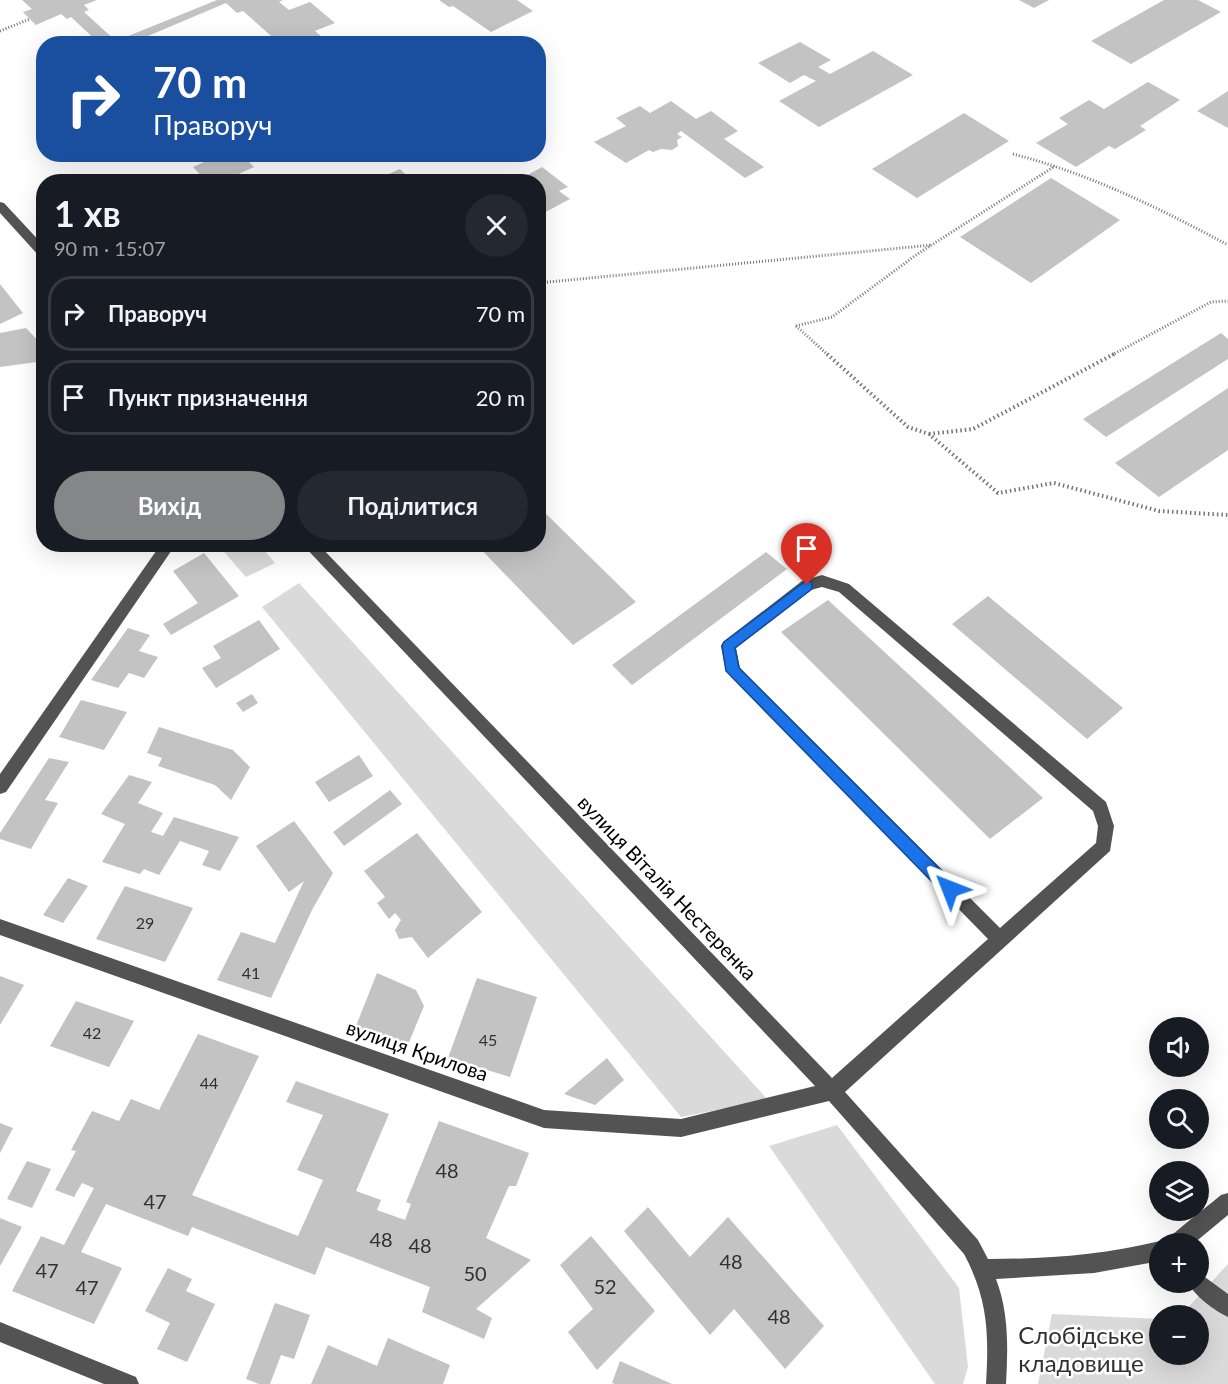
<!DOCTYPE html>
<html lang="uk">
<head>
<meta charset="utf-8">
<style>
  body { margin:0; font-family:Lato,sans-serif; background:#242831; color:#f1f3f6; height:100vh; display:flex; flex-direction:column; font-size:22px; white-space:nowrap }
  * { box-sizing:border-box; margin:0 }
  p { font-size:20px; color:#9ea1a6 }
  .icon { flex:none; width:33px; height:33px; fill:none; stroke:currentColor; stroke-width:2; stroke-linecap:round; stroke-linejoin:round }
  .map { position:relative; flex:1; overflow:hidden }
  .side { position:absolute; left:36px; top:174px; width:510px; height:378px; display:flex; flex-direction:column; background:#171b24; border-radius:24px; box-shadow:0 6px 24px #0002 }
  .side>* { flex:none }
  .guide { position:absolute; left:36px; top:36px; width:510px; height:126px; border-radius:24px; box-shadow:0 6px 24px #0002; background:#1a4fa0; color:#fff; overflow:hidden }
  .buttons { position:absolute; left:1149px; top:1017px; display:grid; gap:12px }
  .buttons a { display:grid; place-items:center; width:60px; height:60px; border-radius:50%; background:#171b24; box-shadow:0 6px 24px #0002; font-size:30px }
  .pin { position:absolute; display:grid; place-items:center; width:51px; height:51px; color:#fff; margin:-62px -26px; border-radius:50% 50% 50% 0; rotate:-45deg; box-shadow:0 0 6px #0007 }
  .pin .icon { rotate:45deg }
  .me { position:absolute; width:66px; margin:-33px; rotate:315deg; stroke-linejoin:round; filter:drop-shadow(0 0 4px #0008) }
  .turn { display:flex; align-items:center; gap:21px; height:126px; padding:0 18px; font-size:27px }
  .turn .icon { width:78px; height:78px; stroke-width:2.5 }
  .turn b { display:block; font-size:42px; line-height:51px }
  .round { display:grid; place-items:center; flex:none; width:63px; height:63px; border-radius:32px; background:#242831 }
  .headline { display:flex; align-items:center; justify-content:space-between; height:102px; padding:0 18px }
  h1 { font-size:36px; font-weight:700; line-height:45px }
  .cta { display:flex; gap:12px; margin-top:auto; padding:12px 18px }
  .cta a { flex:1; height:69px; border-radius:36px; background:#858687; color:#fff; font-size:24px; font-weight:700; line-height:69px; text-align:center }
  .cta a+a { background:#242831; color:#f1f3f6 }
  ul { padding:0; list-style:none }
  li { display:flex; align-items:center; gap:18px; height:75px; margin:0 12px 9px; padding:0 6px; border:3px solid #363941; border-radius:24px }
  li div { flex:1 }
  li b { display:block; font-size:22px }
  li em { font-style:normal }
  .map>svg:first-child { display:block }
  .green { fill:#dadada }
  .building { fill:#c3c3c3 }
  .lines { fill:none; stroke-linecap:round; stroke-linejoin:round }
  .path-far1 { stroke:#757575; stroke-width:3; stroke-dasharray:1 2; stroke-linecap:butt }
  .path { stroke:#757575; stroke-width:4; stroke-dasharray:1.5 3; stroke-linecap:butt }
  .minor { fill:#535353; fill-rule:evenodd }
  .route { fill:#1a73e8; stroke:#114b97; stroke-width:1.5 }
  .labels { text-anchor:middle; stroke-width:5; stroke-linejoin:round; paint-order:stroke }
  .number-label { font-size:16px; fill:#313131 }
  .street-label { font-size:20px; fill:#000; stroke:#fff }
  .near-number-label { font-size:20px; fill:#313131 }
  .near-park-label { font-size:24px; fill:#313131; stroke:#fff }
</style>
</head>
<body>
<div class="map">
<svg width="1228" height="1384" viewBox="0 0 1228 1384">
  <rect width="100%" height="100%" fill="#fff"/>
  <!-- green -->
  <g class="green">
    <polygon points="218,545 260,545 275,563 246,577"/>
    <polygon points="299,583 768,1100 681,1117 262,607"/>
    <polygon points="837,1125 959,1288 968,1367 963,1384 935,1384 769,1146"/>
    <polygon points="1228,1264 1228,1384 1038,1384 1052,1314 1159,1319 1160,1354 1198,1354 1198,1316 1181,1315"/>
  </g>
  <!-- building -->
  <g class="building">
    <polygon points="22,0 97,0 84,5 89,10 84,12 116,41 217,0 283,0 279,2 289,10 310,2 335,23 315,31 325,40 336,36 346,44 280,44 243,11 237,13 226,3 129,44 100,44 71,17 67,19 61,14 36,25 23,12 32,9"/>
    <polygon points="439,0 517,0 533,11 491,32 453,6 449,7"/>
    <polygon points="1019,0 1049,0 1034,8"/>
    <polygon points="1164,0 1198,0 1221,12 1131,64 1091,41"/>
    <polygon points="800,42 831,60 818,67 830,74 873,51 913,75 819,127 779,101 816,81 804,75 790,83 758,63"/>
    <polygon points="1148,82 1180,100 1140,126 1146,130 1115,149 1109,146 1076,167 1036,143 1068,124 1059,118 1089,100 1104,109"/>
    <polygon points="1228,91 1228,128 1197,111"/>
    <polygon points="671,101 696,119 711,111 738,131 724,139 764,167 745,178 681,131 677,134 682,137 677,140 678,146 672,150 661,149 653,152 649,150 626,163 594,142 626,126 616,118 640,106 650,113"/>
    <polygon points="964,113 1009,141 917,198 872,169"/>
    <polygon points="222,154 241,154 254,167 221,182 207,182 193,167"/>
    <polygon points="542,167 568,187 559,191 570,199 538,216 538,182 515,182"/>
    <polygon points="400,169 413,182 390,182 384,176"/>
    <polygon points="1051,178 1120,220 1031,283 960,237"/>
    <polygon points="0,284 23,313 0,324"/>
    <polygon points="26,328 44,347 44,361 0,367 0,333"/>
    <polygon points="1221,333 1228,339 1228,359 1106,437 1083,419"/>
    <polygon points="1228,388 1228,450 1159,497 1115,463"/>
    <polygon points="538,506 636,602 573,645 476,544 538,544"/>
    <polygon points="766,552 787,569 632,685 612,665"/>
    <polygon points="204,553 239,596 171,635 163,624 198,603 173,571"/>
    <polygon points="988,596 1123,708 1087,739 952,624"/>
    <polygon points="828,600 1043,798 990,839 781,632"/>
    <polygon points="259,620 280,649 216,688 202,668 221,658 213,646"/>
    <polygon points="128,628 150,635 139,651 158,657 144,678 129,673 118,688 91,680"/>
    <polygon points="252,694 258,703 243,712 236,703"/>
    <polygon points="81,700 127,712 104,750 59,737"/>
    <polygon points="159,727 233,750 250,767 231,800 215,785 158,766 162,758 147,753"/>
    <polygon points="359,755 373,776 329,802 315,782"/>
    <polygon points="49,758 69,762 45,800 58,803 31,849 0,839 0,833"/>
    <polygon points="129,775 152,782 138,803 163,813 151,832 163,836 174,817 239,837 220,871 202,865 209,851 180,841 159,875 144,869 140,874 102,862 125,824 101,814"/>
    <polygon points="390,790 402,804 344,846 333,832"/>
    <polygon points="294,821 333,873 312,910 271,998 217,980 241,932 275,943 304,881 289,892 256,846"/>
    <polygon points="417,833 482,912 428,958 412,937 399,939 395,930 401,920 395,913 389,919 377,903 385,897 364,871"/>
    <polygon points="68,878 88,886 63,923 43,915"/>
    <polygon points="125,886 193,908 165,962 96,939"/>
    <polygon points="377,973 416,990 424,1006 407,1047 356,1026"/>
    <polygon points="0,976 24,985 0,1025"/>
    <polygon points="477,978 537,997 510,1077 448,1058"/>
    <polygon points="76,1001 134,1021 109,1067 50,1046"/>
    <polygon points="198,1034 259,1056 192,1195 298,1236 323,1180 297,1170 323,1115 286,1102 296,1081 389,1114 356,1191 381,1200 377,1210 405,1220 411,1204 406,1202 439,1121 529,1153 516,1186 509,1186 486,1238 531,1260 476,1309 492,1318 484,1339 422,1312 430,1287 331,1249 326,1247 315,1275 192,1227 188,1236 106,1204 81,1252 122,1268 94,1324 12,1291 41,1236 64,1245 94,1188 82,1183 74,1197 55,1190 76,1151 71,1150 92,1111 119,1121 131,1099 159,1110"/>
    <polygon points="607,1058 624,1080 595,1105 564,1094"/>
    <polygon points="0,1123 13,1128 0,1153"/>
    <polygon points="27,1161 51,1169 32,1208 7,1199"/>
    <polygon points="648,1207 690,1257 728,1217 824,1326 785,1369 734,1309 710,1335 624,1231"/>
    <polygon points="0,1218 22,1227 0,1266"/>
    <polygon points="591,1236 655,1311 597,1370 568,1332 593,1309 560,1265"/>
    <polygon points="168,1268 192,1279 186,1291 215,1304 187,1362 157,1349 170,1323 145,1311"/>
    <polygon points="275,1303 310,1315 294,1359 281,1355 270,1384 259,1384 246,1379"/>
    <polygon points="388,1338 450,1365 443,1384 311,1384 328,1345 377,1366"/>
    <polygon points="620,1361 672,1384 615,1384 612,1383"/>
  </g>
  <g class="lines">
    <!-- path-far1 -->
    <g class="path-far1">
      <polyline points="0,31 30,19"/>
      <path d="M1013,154C1090,174 1159,208 1228,245"/>
      <polyline points="538,283 932,245"/>
      <polyline points="796,326 828,355"/>
      <polyline points="796,326 832,317 916,255 1055,166"/>
      <polyline points="1112,355 1211,302 1228,301"/>
    </g>
    <!-- path -->
    <g class="path">
      <polyline points="827,354 908,427 929,434 998,493 1054,483 1159,511 1228,515"/>
      <polyline points="929,434 973,429 1114,354"/>
    </g>
    <!-- minor -->
    <g class="minor">
      <polygon points="0,202 4,203 44,246 44,258 40,257 0,213"/>
      <polygon points="161,544 176,544 6,792 0,794 0,774"/>
      <path d="M302,544H318L832,1078L988,939L726,671L721,646L723,642L802,581L822,575L849,584L1106,802L1114,826L1110,851L845,1092L978,1240L988,1259C1046,1259 1103,1255 1160,1241L1165,1243C1167,1237 1212,1203 1221,1195L1228,1193V1215L1193,1244H1160V1261L1094,1273L996,1279C1009,1313 1008,1348 1006,1384H986C989,1334 988,1299 964,1254L829,1101L681,1137L544,1128L0,935V919L544,1110L681,1119L815,1086ZM822,587L839,592L1093,811L1098,826L1096,843L1000,928L740,668L736,648L811,590Z"/>
      <path d="M1198,1272L1228,1294V1317C1215,1311 1194,1296 1188,1282H1198Z"/>
      <polygon points="0,1322 136,1377 139,1384 104,1384 0,1342"/>
    </g>
  </g>
  <!-- route -->
  <polygon class="route" points="807,580 812,582 812,589 735,648 739,668 955,884 957,889 955,894 944,894 726,671 722,646 724,642"/>
  <g class="labels">
    <!-- number labels -->
    <g class="number-label">
      <text x="145" y="929">29</text>
      <text x="251" y="979">41</text>
      <text x="92" y="1039">42</text>
      <text x="488" y="1046">45</text>
      <text x="209" y="1089">44</text>
    </g>
    <!-- street labels -->
    <g class="street-label">
      <text transform="translate(667 888) rotate(46)" y="7">вулиця Віталія Нестеренка</text>
      <text transform="translate(417 1051) rotate(19)" y="7">вулиця Крилова</text>
    </g>
    <!-- near-number labels -->
    <g class="near-number-label">
      <text x="447" y="1178">48</text>
      <text x="155" y="1209">47</text>
      <text x="381" y="1247">48</text>
      <text x="420" y="1253">48</text>
      <text x="731" y="1269">48</text>
      <text x="47" y="1278">47</text>
      <text x="475" y="1281">50</text>
      <text x="605" y="1294">52</text>
      <text x="87" y="1295">47</text>
      <text x="779" y="1324">48</text>
    </g>
    <!-- near-park labels -->
    <g class="near-park-label">
      <text x="1081" y="1344">Слобідське<tspan x="1081" dy="28">кладовище</tspan></text>
    </g>
  </g>
</svg>
<div class="buttons">
<a><svg class="icon" aria-label="sound" viewBox="0 0 24 24"><path d="M4 9h4l5-4v14l-5-4H4zM17 9q2 3 0 6"/></svg></a>
<a><svg class="icon" aria-label="search" viewBox="0 0 24 24"><circle cx="10" cy="10" r="6"/><path d="M15 15l6 6"/></svg></a>
<a><svg class="icon" aria-label="layers" viewBox="0 0 24 24"><path d="M12 4l9 5-9 5-9-5zM3 14l9 5 9-5"/></svg></a>
<a>+</a>
<a>−</a>
</div>
<div class="pin" style="left:807px;top:585px;background:#d93025"><svg class="icon" aria-label="arrive" viewBox="0 0 24 24"><path d="M6 21V4h12l-3 4 3 4H6"/></svg></div>
<svg class="me" style="left:950px;top:889px" viewBox="-20 -20 40 40"><path d="M0-17L14 15 0 8-14 15z" fill="#1a73e8" stroke="#fff" stroke-width="4"/></svg>
<div class="guide">
<div class="turn"><svg class="icon" aria-label="right" viewBox="0 0 24 24"><path d="M7 20v-9h11M14 6l5 5-5 5"/></svg><div><b>70 m</b>Праворуч</div></div>
</div>
<section class="side">
<div class="headline"><div><h1>1 хв</h1><p>90 m · 15:07</p></div><a class="round"><svg class="icon" aria-label="close" viewBox="0 0 24 24"><path d="M6 6l12 12M18 6L6 18"/></svg></a></div>
<ul>
<li><svg class="icon" aria-label="right" viewBox="0 0 24 24"><path d="M7 20v-9h11M14 6l5 5-5 5"/></svg><div><b>Праворуч</b></div><em>70 m</em></li>
<li><svg class="icon" aria-label="arrive" viewBox="0 0 24 24"><path d="M6 21V4h12l-3 4 3 4H6"/></svg><div><b>Пункт призначення</b></div><em>20 m</em></li>
</ul>
<div class="cta"><a>Вихід</a><a>Поділитися</a></div>
</section>
</div>
</body>
</html>
